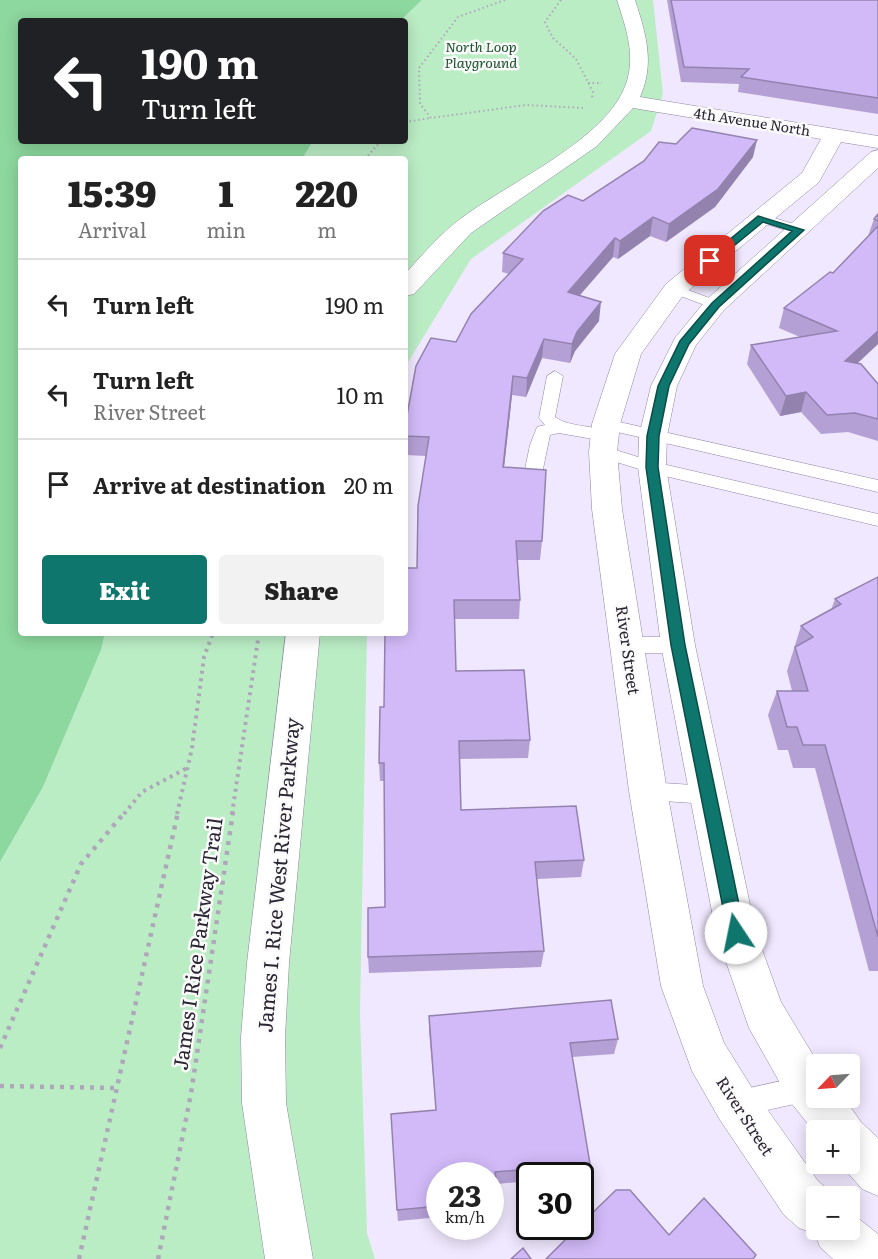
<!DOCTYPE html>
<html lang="en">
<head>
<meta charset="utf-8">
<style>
  body { margin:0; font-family:Literata,serif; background:#f2f2f2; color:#222; height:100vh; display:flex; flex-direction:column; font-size:22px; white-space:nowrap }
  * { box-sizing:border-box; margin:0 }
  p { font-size:20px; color:#767676 }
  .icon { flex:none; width:33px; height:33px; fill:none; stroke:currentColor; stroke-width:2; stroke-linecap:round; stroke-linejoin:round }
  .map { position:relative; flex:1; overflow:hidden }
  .drawer { position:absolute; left:18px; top:156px; width:390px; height:480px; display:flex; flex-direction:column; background:#fff; border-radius:6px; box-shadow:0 3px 15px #0003 }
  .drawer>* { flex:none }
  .banner { position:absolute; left:18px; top:18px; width:390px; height:126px; border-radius:6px; box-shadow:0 3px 15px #0003; background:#202124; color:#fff; overflow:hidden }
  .needle { width:39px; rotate:245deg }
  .fabs { position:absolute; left:806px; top:1054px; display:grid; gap:12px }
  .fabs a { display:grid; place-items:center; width:54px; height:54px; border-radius:6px; background:#fff; box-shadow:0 3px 15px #0003; font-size:30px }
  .speed { position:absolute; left:426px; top:1162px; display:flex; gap:12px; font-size:30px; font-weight:700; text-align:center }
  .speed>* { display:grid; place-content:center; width:78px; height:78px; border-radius:50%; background:#fff; box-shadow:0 3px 15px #0003; line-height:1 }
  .speed small { font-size:15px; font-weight:400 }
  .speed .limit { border:3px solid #111; border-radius:9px; background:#fff; color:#111 }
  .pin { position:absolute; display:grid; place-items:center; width:51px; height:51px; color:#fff; margin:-26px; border-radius:12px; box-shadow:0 3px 9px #0006 }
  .me { position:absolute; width:66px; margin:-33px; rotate:349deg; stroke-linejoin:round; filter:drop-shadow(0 0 4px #0008) }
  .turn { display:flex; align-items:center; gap:21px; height:126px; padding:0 24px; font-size:27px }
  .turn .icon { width:78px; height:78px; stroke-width:2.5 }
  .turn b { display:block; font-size:42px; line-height:51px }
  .eta { display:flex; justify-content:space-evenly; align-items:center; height:102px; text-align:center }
  .eta b { font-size:36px; font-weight:800; line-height:42px }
  .action { display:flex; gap:12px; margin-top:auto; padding:12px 24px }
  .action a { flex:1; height:69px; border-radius:6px; background:#0f766e; color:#fff; font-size:24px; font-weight:800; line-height:69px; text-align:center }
  .action a+a { background:#f2f2f2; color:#222 }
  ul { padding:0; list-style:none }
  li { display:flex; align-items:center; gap:18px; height:90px; padding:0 24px; border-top:2px solid #e0e0e0 }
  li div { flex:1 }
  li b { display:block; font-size:22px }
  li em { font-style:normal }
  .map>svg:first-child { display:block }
  .green { fill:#bbedc5 }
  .water { fill:#8cd89e }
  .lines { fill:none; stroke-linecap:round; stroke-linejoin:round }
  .service-casing { stroke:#9084a4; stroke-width:1 }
  .minor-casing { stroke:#9084a4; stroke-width:1 }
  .path-far2 { stroke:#aea7ba; stroke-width:2; stroke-dasharray:1.5 3; stroke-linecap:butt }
  .path-far1 { stroke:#aea7ba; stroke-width:4; stroke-dasharray:3 4.5; stroke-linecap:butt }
  .path { stroke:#aea7ba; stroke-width:4.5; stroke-dasharray:4 6; stroke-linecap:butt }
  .service { fill:#fff; fill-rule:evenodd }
  .minor { fill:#fff; fill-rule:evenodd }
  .wall { fill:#b5a0d5 }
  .shaded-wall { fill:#9382ae }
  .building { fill:#d2baf8; stroke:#9382ae; stroke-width:1.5 }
  .route { fill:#0f766e; stroke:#0a4d48; stroke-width:1.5 }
  .labels { text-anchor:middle; stroke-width:5; stroke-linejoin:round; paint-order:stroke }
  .far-park-label { font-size:14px; font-style:italic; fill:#1a512c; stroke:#fafafa }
  .far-street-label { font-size:14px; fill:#2a2532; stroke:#fafafa }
  .street-label { font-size:16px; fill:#2a2532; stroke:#fafafa }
  .near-street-label { font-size:20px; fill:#2a2532; stroke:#fafafa }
</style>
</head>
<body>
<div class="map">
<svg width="878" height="1259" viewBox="0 0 878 1259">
  <rect width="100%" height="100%" fill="#f0e8fe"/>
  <!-- green -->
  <g class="green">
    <polygon points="422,0 653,0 663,94 651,131 471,259 405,367 405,159 302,159 313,141 405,141 405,21 400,21"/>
    <polygon points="105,633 367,633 360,1014 367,1233 375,1259 0,1259 0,862 43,787 101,650"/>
  </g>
  <!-- water -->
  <polygon class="water" points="0,0 422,0 400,21 21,21 21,141 313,141 302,159 21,159 21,633 105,633 101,650 43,787 0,862"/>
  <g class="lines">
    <defs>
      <g id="service">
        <polygon points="761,214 804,227 806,230 799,234 756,221 756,215"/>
        <polygon points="675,285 720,302 722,305 715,309 670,292 668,289 670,286"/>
        <path d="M555,371L563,376L555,417C571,429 603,424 612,436L604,441L559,433L550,435L543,469L534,475L525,469L530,445L537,427L545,425L539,418L547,376Z"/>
        <polygon points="606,419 878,480 878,492 600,428 598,424 600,420"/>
        <polygon points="603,446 654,462 878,514 878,526 652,473 597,456 595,452"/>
        <polygon points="627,637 678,637 685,640 688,645 685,650 678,653 627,653 620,650 617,645 620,640"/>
        <polygon points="648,782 708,786 716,788 719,795 716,802 708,804 648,800 640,798 637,791 640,784"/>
        <polygon points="808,1075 816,1078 816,1098 808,1101 736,1117 727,1113 723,1104 727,1095 736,1091"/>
      </g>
      <g id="minor">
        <path d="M617,0H635C646,34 655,63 640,97L878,136V148L841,142L819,182L684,294L641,354L620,424L617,452L622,509L667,791L703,986L724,1043L752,1088L818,1181L833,1194L834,1197H816V1230H849V1211L878,1234V1259H833L820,1247L815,1234L799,1228L784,1215L720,1120L692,1071L661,986L629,791L592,509L589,452L592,424L615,354L666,284L802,173L821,139L633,108L597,146L471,233L414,294L405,296V274C423,254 441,233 463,217C510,182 607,139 626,84C636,55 626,28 617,0Z"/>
        <polygon points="878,150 878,168 724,310 696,345 677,386 667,436 666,467 695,645 756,933 781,1002 819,1065 816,1065 816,1098 844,1098 861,1122 878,1138 878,1196 862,1189 840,1164 849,1164 849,1131 816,1131 816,1134 792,1104 749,1028 716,933 661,645 638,467 639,436 651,386 675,338 706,300 871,152"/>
        <polygon points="286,633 320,633 289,963 285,1037 286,1103 313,1259 265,1259 242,1103 241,1037 247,963"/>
      </g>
    </defs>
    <!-- service casing -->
    <use href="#service" class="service-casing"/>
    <!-- minor casing -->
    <use href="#minor" class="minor-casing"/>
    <!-- path-far2 -->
    <g class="path-far2">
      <polyline points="505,0 458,17 419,68 420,104 431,118 526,105 585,108"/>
      <polyline points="561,0 545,22 553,38 576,59 593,92 592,98"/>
      <polyline points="588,83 602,83"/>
      <polyline points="405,122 431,118"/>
      <polyline points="365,159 381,141"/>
    </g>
    <!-- path-far1 -->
    <g class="path-far1">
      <polyline points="124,814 142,792 187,768"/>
      <polyline points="177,814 192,748 204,657 213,633"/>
      <polyline points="232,814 259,633"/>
    </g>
    <!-- path -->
    <g class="path">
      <polyline points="0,1048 81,864 125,812"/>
      <polyline points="0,1086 117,1088"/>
      <polyline points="79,1259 178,812"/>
      <polyline points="158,1259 191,1094 233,812"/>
    </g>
    <!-- service -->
    <use href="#service" class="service"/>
    <!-- minor -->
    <use href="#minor" class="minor"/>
  </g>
  <!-- wall -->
  <g class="wall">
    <polygon points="667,0 878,0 878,114 738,92 739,84 681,82"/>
    <polygon points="753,157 715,207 666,242 650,236 618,259 613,257 579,296 599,321 575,351 570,363 542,358 526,397 512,395 504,467 542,541 540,560 517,560 520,600 519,619 454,619 456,671 530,740 528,758 460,759 461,810 584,860 581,877 537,879 544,951 541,967 369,973 368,957 385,907 384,781 380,781 379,763 384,707 417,568 426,456 405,455 405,426 509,274 502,272 503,253 583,201"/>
    <polygon points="878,214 878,344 857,364 878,384 878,441 848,432 821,434 801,412 780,416 747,364 751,345 800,337 779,328 784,308 833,273 868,236 874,219"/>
    <polygon points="878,577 878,971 869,971 815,768 793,768 788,750 778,750 768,715 777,691 792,691 787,671 801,626 831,610 835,599"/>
    <polygon points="429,1016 618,1039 614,1054 572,1057 590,1164 586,1176 530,1176 530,1181 497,1184 499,1200 497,1212 490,1212 490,1176 440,1176 440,1217 398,1221 397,1210 436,1110 429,1031"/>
  </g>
  <!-- shaded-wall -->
  <g class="shaded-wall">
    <polygon points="757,140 753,157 715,207 666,242 669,224"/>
    <polygon points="653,217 650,236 618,259 620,241"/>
    <polygon points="615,238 613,257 566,311 568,292"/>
    <polygon points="601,302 599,321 575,351 570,363 572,344 577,332"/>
    <polygon points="878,331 878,344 839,380 845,361"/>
    <polygon points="544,339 542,358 526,397 527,378"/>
    <polygon points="513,376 512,395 502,486 503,467"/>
    <polygon points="806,392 801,412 780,416 786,396"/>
  </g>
  <!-- building -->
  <g class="building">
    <polygon points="671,0 878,0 878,98 741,77 749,69 684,67"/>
    <polygon points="692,128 757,140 718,189 669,224 653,217 620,241 615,238 568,292 601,302 577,332 572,344 544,339 527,378 513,376 503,467 546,470 542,541 516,541 520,600 454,600 456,671 524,670 530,740 459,741 461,810 576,806 584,860 535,862 544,951 368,957 368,908 385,907 384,763 379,763 380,707 384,707 385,633 405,633 405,568 417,568 418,506 429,437 405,436 405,426 416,366 431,338 456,342 471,314 523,259 503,253 543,211 568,195 583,201 644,161 659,142 676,144"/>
    <polygon points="878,214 878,221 874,219"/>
    <polygon points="878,226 878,331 845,361 861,364 878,384 878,419 855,413 827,415 806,392 786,396 751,345 837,331 784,308 830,272 833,273"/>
    <polygon points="878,577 878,937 825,745 803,745 797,727 787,727 777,691 808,691 795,647 813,637 801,626 841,604 835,599"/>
    <polygon points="611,1000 618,1039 570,1043 590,1164 495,1172 499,1200 490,1201 490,1176 440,1176 440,1206 397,1210 391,1114 436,1110 429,1016"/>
    <polygon points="616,1190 630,1190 669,1235 704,1198 756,1255 753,1259 546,1259 578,1227 580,1227 580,1225"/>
    <polygon points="523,1248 531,1259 511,1259"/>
  </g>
  <!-- route -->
  <polygon class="route" points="758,216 804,230 719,307 689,344 669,386 659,436 658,467 685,645 745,933 742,938 736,941 730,938 728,933 671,645 646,467 647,436 658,386 680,341 712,303 792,231 763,222 713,263 706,263 706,259"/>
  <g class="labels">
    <!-- far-park labels -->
    <g class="far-park-label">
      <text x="481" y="52">North Loop<tspan x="481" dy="16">Playground</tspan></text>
    </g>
    <!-- far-street labels -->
    <g class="far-street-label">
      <text transform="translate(752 122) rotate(9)" y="5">4th Avenue North</text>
    </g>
    <!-- street labels -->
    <g class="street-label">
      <text transform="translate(628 650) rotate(82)" y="6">River Street</text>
      <text transform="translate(745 1116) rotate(57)" y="6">River Street</text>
    </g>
    <!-- near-street labels -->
    <g class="near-street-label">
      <text transform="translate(279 875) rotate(-85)" y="7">James I. Rice West River Parkway</text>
      <text transform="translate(198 944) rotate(-82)" y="7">James I Rice Parkway Trail</text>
    </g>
  </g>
</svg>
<div class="fabs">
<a><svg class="needle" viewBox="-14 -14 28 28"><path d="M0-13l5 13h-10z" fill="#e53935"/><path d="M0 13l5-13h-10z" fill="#767676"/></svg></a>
<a>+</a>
<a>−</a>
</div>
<div class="speed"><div>23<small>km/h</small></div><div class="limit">30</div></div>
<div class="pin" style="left:710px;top:261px;background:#d93025"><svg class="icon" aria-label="arrive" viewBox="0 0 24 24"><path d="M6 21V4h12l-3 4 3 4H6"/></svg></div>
<svg class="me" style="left:736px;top:933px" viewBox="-20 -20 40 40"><circle r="19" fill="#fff"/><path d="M0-13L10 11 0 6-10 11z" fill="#0f766e"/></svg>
<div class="banner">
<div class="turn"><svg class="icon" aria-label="left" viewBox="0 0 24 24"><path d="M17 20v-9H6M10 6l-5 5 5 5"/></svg><div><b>190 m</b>Turn left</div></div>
</div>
<section class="drawer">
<div class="eta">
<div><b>15:39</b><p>Arrival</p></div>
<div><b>1</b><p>min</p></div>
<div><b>220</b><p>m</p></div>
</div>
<ul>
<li><svg class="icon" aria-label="left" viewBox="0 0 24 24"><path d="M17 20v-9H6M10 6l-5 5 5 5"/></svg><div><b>Turn left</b></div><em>190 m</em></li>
<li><svg class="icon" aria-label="left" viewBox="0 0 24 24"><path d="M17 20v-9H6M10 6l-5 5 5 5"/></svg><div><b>Turn left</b><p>River Street</p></div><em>10 m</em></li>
<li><svg class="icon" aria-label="arrive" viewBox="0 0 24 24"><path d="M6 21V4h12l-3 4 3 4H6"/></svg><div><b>Arrive at destination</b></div><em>20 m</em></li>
</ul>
<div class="action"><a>Exit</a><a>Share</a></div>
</section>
</div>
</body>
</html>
